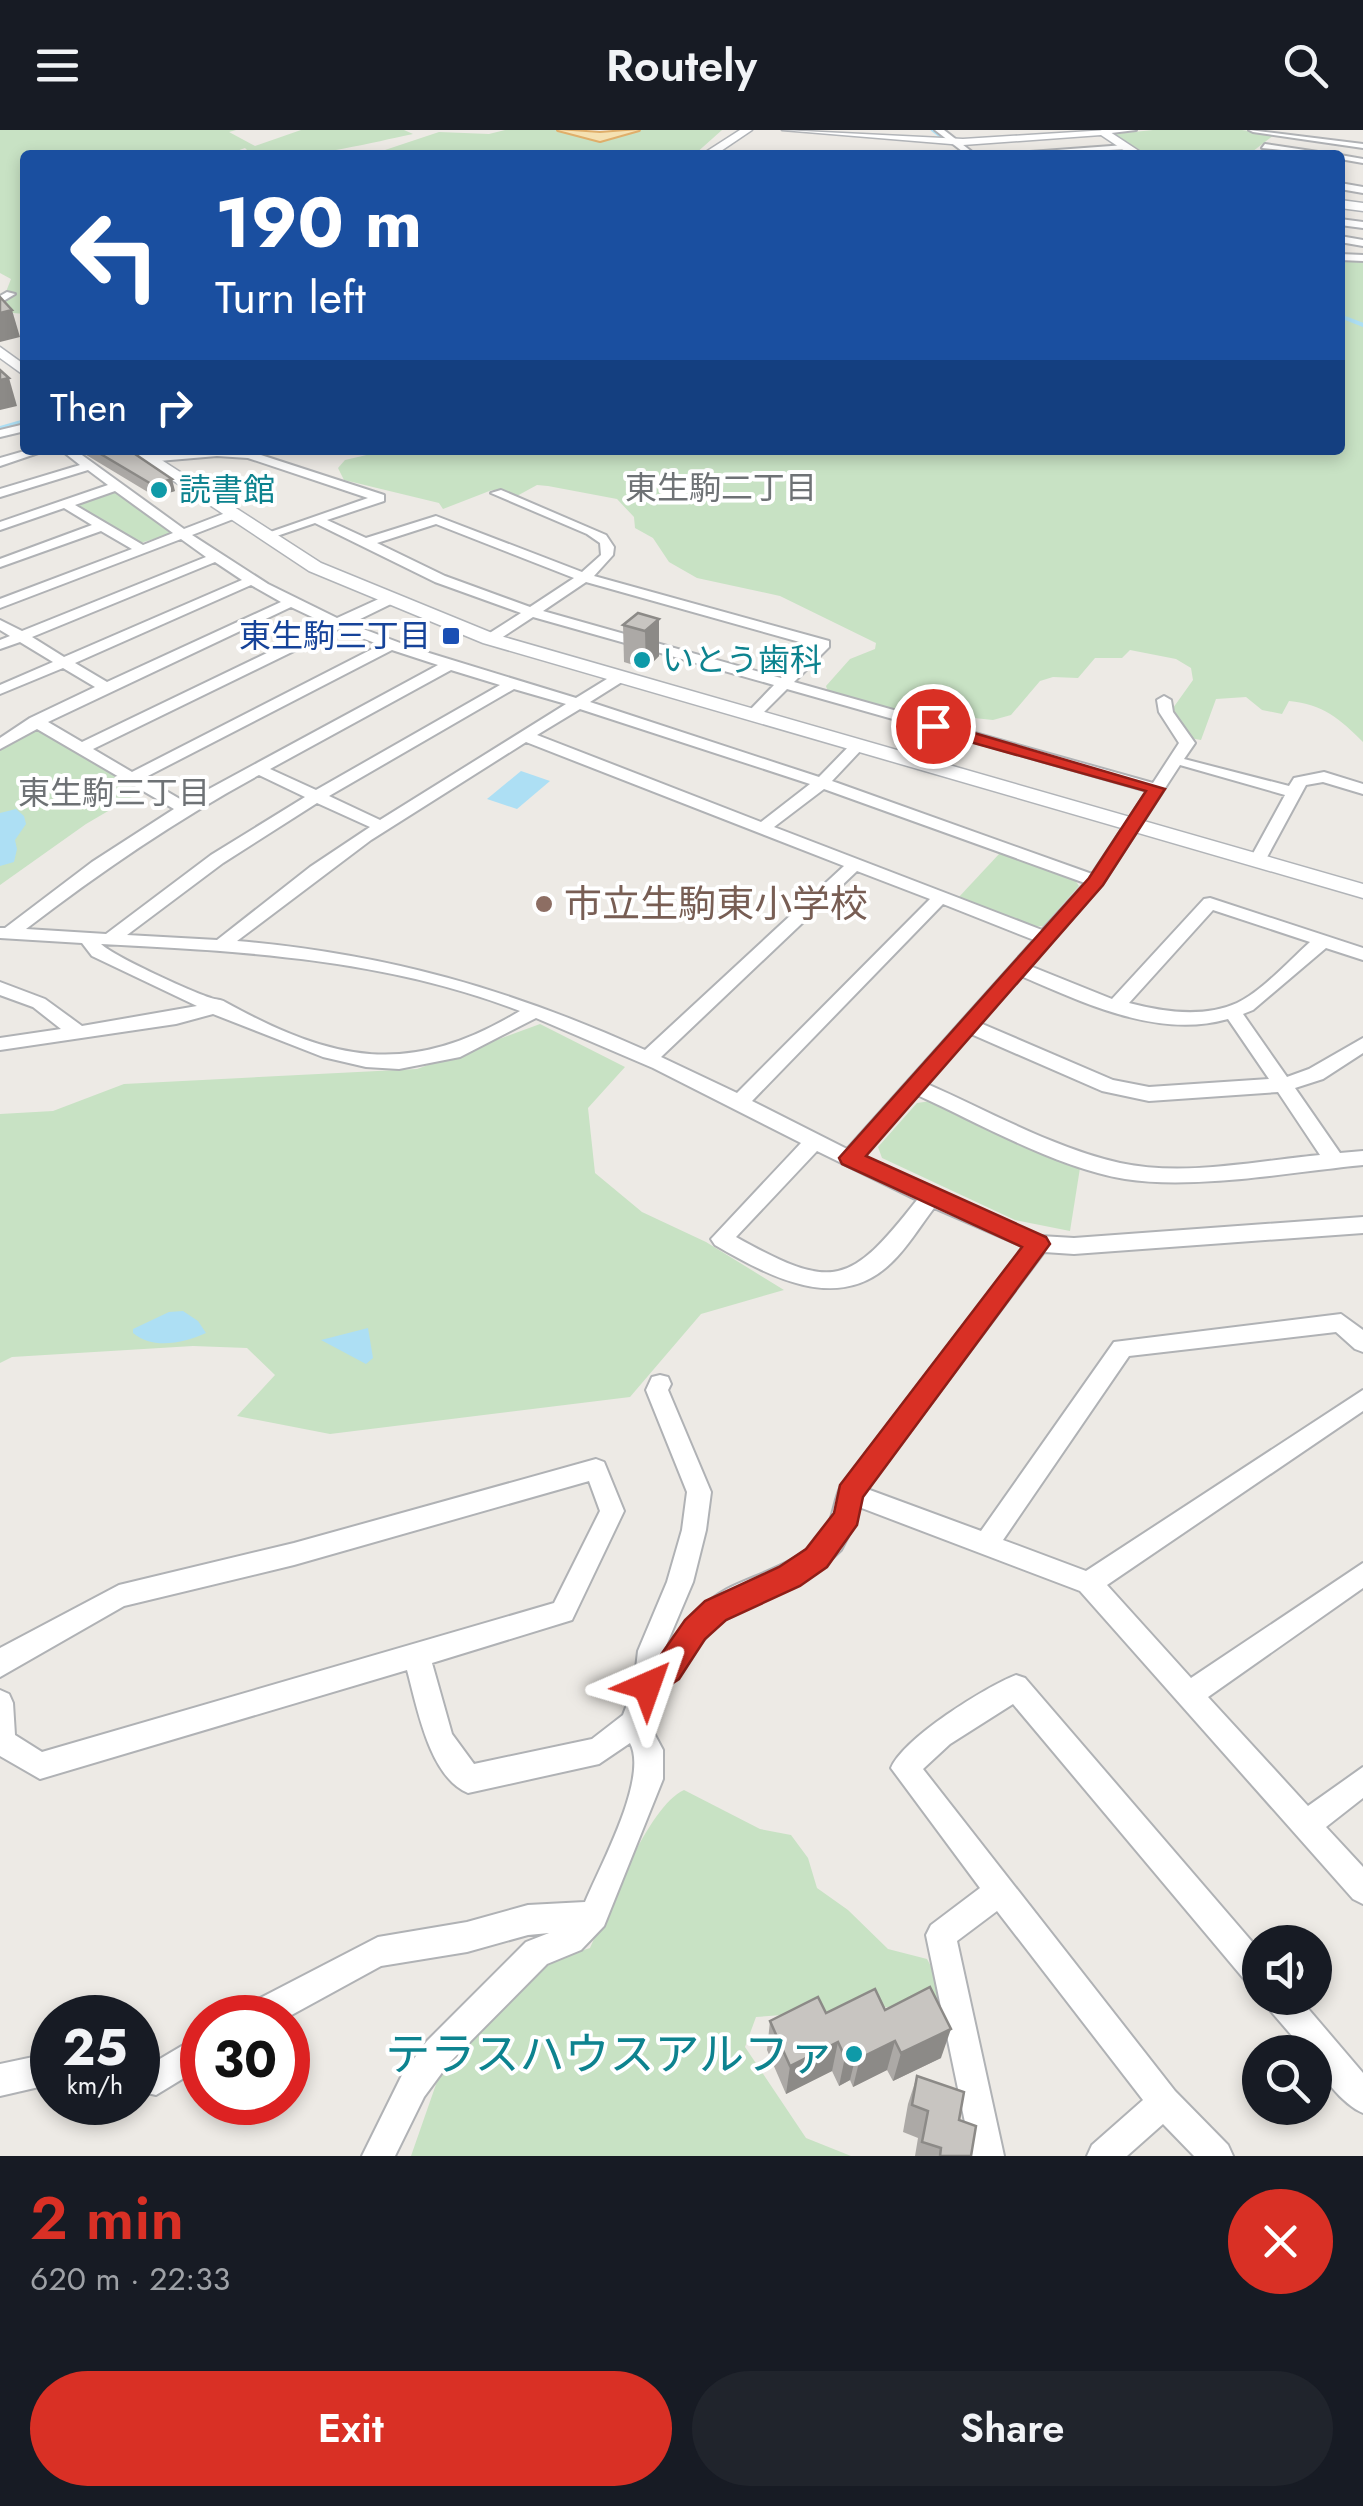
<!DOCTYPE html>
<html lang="en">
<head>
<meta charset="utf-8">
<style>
  body { margin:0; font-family:Jost,"Noto Sans JP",sans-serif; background:#20242c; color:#f1f3f6; height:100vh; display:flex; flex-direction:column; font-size:38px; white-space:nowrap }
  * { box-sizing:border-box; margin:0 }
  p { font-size:32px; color:#9ea1a6 }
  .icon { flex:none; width:55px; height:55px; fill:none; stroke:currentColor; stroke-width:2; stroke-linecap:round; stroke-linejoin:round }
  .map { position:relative; height:2026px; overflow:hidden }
  .side { display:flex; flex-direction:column; background:#171b24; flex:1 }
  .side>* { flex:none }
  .guide { position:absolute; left:20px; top:20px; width:1325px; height:305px; border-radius:10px; box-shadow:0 5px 15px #0003; background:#1a4fa0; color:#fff; overflow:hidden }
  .tools { position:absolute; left:1242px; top:1795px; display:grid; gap:20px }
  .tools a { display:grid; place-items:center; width:90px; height:90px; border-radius:50%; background:#171b24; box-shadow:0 5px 15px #0003; font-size:50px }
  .speed { position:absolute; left:30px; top:1865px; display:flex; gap:20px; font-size:50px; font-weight:700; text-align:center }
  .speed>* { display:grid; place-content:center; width:130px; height:130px; border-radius:50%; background:#171b24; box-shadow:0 5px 15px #0003; line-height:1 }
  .speed small { font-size:25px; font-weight:400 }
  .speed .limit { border:15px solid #d22; background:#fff; color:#111 }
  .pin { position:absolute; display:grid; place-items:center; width:85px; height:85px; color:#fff; margin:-42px; border:5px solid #fff; border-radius:50%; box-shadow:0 2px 10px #0007 }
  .me { position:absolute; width:110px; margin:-55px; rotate:43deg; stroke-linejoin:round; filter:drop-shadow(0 0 8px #0008) }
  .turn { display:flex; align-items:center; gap:35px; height:210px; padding:0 30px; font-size:45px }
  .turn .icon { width:130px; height:130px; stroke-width:2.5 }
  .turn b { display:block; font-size:70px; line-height:85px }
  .then { display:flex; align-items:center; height:95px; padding:0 30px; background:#0003; gap:20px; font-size:38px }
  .round { display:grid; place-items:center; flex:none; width:105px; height:105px; border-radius:52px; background:#20242c }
  .head { display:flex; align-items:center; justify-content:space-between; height:170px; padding:0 30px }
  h1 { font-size:60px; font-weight:600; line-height:75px; color:#d93025 }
  .cta { display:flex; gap:20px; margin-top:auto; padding:20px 30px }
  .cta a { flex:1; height:115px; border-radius:60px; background:#d93025; color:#fff; font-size:40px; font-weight:600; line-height:115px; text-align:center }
  .cta a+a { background:#20242c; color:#f1f3f6 }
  header { display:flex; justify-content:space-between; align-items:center; height:130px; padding:0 30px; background:#171b24; font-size:45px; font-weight:600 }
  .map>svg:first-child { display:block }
  .green { fill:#c8e2c4 }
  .water { fill:#addff4 }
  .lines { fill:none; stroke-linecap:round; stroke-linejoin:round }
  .stream-far1 { stroke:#addff4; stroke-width:2.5 }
  .stream { stroke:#addff4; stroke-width:4 }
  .street-casing { stroke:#b0b2b5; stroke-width:4 }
  .secondary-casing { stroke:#b1b4b8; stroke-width:3 }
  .primary-casing { stroke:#e0af6b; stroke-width:4 }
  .street { fill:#fff; fill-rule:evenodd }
  .secondary { fill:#fff; fill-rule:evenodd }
  .primary { fill:#f5e1b2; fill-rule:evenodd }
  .wall { fill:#aca9a6 }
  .shaded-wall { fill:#8c8a87 }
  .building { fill:#c8c5c1; stroke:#8c8a87; stroke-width:2.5 }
  .route { fill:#d93025; stroke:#8d1f18; stroke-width:2.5 }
  .culture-dot { fill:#0f9aa8; stroke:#fff; stroke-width:4 }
  .transit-dot { fill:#1a4fb4; stroke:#fff; stroke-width:4 }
  .education-dot { fill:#8d6e63; stroke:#fff; stroke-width:4 }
  .labels { text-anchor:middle; stroke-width:8; stroke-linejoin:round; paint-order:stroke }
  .far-neighbourhood-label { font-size:32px; fill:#6e7275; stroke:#fff }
  .far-culture-label { font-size:32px; fill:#0d838f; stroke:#fff; text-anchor:start }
  .far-transit-label { font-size:32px; fill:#164399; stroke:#fff; text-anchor:end }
  .education-label { font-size:38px; fill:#785e54; stroke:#fff; text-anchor:start }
  .near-culture-label { font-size:45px; fill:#0d838f; stroke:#fff; text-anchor:end }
</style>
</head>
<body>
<header><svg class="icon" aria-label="menu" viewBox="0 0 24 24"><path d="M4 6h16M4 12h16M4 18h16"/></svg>Routely<svg class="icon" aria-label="search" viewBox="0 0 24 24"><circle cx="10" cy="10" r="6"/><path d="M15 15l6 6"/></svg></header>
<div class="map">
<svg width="1363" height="2026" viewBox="0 0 1363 2026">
  <rect width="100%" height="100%" fill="#edeae5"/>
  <!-- green -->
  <g class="green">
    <path d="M0,0H236L229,2L255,16L301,0H404L413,4C382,10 264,41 245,18L226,25H25V184L13,183L2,172L11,149L0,143Z"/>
    <polygon points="505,0 558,0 598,9 636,0 722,0 694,25 370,25 439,2 489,4"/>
    <polygon points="1153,0 1242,0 1274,5 1248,25 1148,25 1114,4"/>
    <path d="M1340,128L1363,130V612C1340,589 1323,574 1289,571L1282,584L1262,580L1246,567L1216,569L1201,610L1190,608L1173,578L1193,550L1191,538L1176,529L1130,520L1122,528H1095L1078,548L1053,547L1040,551L1011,585L993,590L974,588L951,596L842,567L828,562L826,556L850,529L875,519L876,513L780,466L697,448L669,432L653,408L635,398L634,387L617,369L548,356L537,355L515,367L492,360L443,379L439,373L344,350L338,338L345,330L388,320H1340Z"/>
    <polygon points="110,362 117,362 170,400 168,405 140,413 76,376"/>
    <polygon points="29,600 37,600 144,660 86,694 0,755 0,619"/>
    <polygon points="1000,723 1075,750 1079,756 1043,796 1034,797 958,768"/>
    <polygon points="540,894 625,937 588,978 595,1043 642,1082 706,1112 784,1160 701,1184 630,1267 330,1304 237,1286 275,1245 247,1218 193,1216 12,1227 0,1233 0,984 53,981 124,954 417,939"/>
    <polygon points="931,971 1080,1038 1070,1101 1015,1090 882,1028 878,1017 917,973"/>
    <path d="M684,1660L760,1699L791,1705L808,1728L817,1758L848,1780L888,1819L927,1829L938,1849L942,1873L756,1887L745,1917L806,2008L851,2026H411L441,1940L549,1831L590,1818C609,1779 648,1676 684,1660Z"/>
  </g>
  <!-- water -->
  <g class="water">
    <polygon points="521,641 550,651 517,679 487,669"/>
    <polygon points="16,679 24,686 26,694 15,710 17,719 14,732 0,736 0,683"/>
    <path d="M183,1181L198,1191L206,1203C184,1213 153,1220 133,1203V1199L169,1182Z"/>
    <polygon points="368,1198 373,1228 366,1234 321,1210"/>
  </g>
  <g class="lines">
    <!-- stream-far1 -->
    <polyline class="stream-far1" points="932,0 941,7"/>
    <!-- stream -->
    <g class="stream">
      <polyline points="1340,186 1363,195"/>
      <polyline points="0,298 25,291"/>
    </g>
    <defs>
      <g id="street">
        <polygon points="935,0 944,0 976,25 967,25"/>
        <polygon points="1102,0 1136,0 1103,4 1099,2"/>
        <polygon points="1249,0 1363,14 1363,18 1253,2"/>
        <polygon points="1265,14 1325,23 1329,25 1262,18"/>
        <polygon points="1125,15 1128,19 1011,25 1015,23"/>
        <polygon points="1338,25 1340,25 1363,29 1363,33 1340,29"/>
        <polygon points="1340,53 1363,57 1363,63 1340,59"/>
        <polygon points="1340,89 1363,92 1363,98 1340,95"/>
        <polygon points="1340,106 1363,110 1363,116 1340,112"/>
        <polygon points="1340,124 1363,125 1363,131 1340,130"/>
        <polygon points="7,162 15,164 0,173 0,166"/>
        <polygon points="25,294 25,301 0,307 0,300"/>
        <polygon points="28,320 47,320 0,336 0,328"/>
        <path d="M61,320H75L184,399L228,382H236V388L192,405L268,454L337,488L383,467H393V473L350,494L416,519L576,568L615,544H625V550L590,572L819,647L853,612H863V618L832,651L1092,744L1147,661L787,559L758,588H748V582L774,555L533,487L495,512H485V506L521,483L435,452L315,393L265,410L259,406L368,368L248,328L217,326L147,332L141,328L147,324L210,320L249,321L384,365V371L327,390L366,408L436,386L582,442L601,425L600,413L587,404L491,363L501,360L606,405L614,417L613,425L594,446L829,511V517L794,552L1153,653L1179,613L1159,582L1157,570L1164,566L1171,570L1173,582L1195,613L1184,629L1289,656L1294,648L1324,642L1363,654V664L1323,652L1306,655L1266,729L1258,734L1250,729L1285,665L1180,635L1102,755L1030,836L1112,869L1204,769L1210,768L1363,818V830L1326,818L1253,880L1243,884L1287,947L1309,939L1363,908V923L1323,949L1295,958L1340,1023L1363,1021V1035C1292,1042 1194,1060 1125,1049C1055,1037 981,994 917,965L863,1027L969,1077L1040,1106L1074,1108L1363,1087V1103L1074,1124L1044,1122L867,1359L981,1401L1114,1212L1341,1184L1363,1200V1222L1355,1219L1336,1202L1129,1226L1003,1410L1086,1441L1363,1260V1281L1107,1455L1191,1548L1363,1433V1458L1208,1567L1308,1676L1363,1637V1668L1326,1697L1363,1737V1774L1353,1769L1080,1461L859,1377L856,1391L841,1420L825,1435L742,1477L713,1499L658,1564L648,1592L663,1620V1649L604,1796L581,1820L547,1834L449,1933L424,1967L395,2026H362L402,1945L427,1911L526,1812L549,1803L528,1805L467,1822L381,1836L286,1888H239L243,1877L378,1807L467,1792L528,1775L585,1772C600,1736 649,1647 630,1613L599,1634L468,1663C429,1647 417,1576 407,1540L40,1649L0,1626V1560L9,1564L13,1573L15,1605L42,1622L554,1473L600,1381L589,1351L294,1435L124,1476L0,1547V1518L119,1455L294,1413L596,1329L604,1332L624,1381L572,1490L432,1533L452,1604L474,1634L592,1609L623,1585L634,1556L638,1521L667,1452L682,1400L687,1362L646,1260L652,1247L660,1245L668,1247L671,1254L668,1260L711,1362L706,1400L693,1452L665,1518C684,1494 701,1473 727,1459C759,1443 798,1434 821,1406C834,1391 833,1372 841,1356L1024,1117L934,1078C920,1096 908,1117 891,1133C838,1185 767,1145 715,1115L711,1109L801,1013L653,938L536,888L460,927L399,939L366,937L323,927L213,884L176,894L0,920V908L61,899L33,877L0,865V852L45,869L82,896L197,876L92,826L82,813L0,808V798H5L92,732L174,679L37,599L0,619V608L30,588L95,557L63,538L0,564V555L53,532L20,512L0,519V510L10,506L0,500V490L22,501L206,427L181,409L0,478V469L132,419L101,401L0,437V429L92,395L64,378L0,400V392L108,355L88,340L0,367V359L80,335ZM115,361L173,403L143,415L75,375ZM436,394L574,448L530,477L445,446L377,413ZM215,432L242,450L64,527L32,507ZM586,452L814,516L781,548L543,481ZM251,455L281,472L107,552L75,533ZM291,477L327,494L82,612L48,592ZM339,499L380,515L132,642L93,619ZM392,520L438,535L185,672L144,648ZM451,540L500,555L316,660L270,639ZM514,559L566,574L380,690L329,666ZM580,579L810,654L761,692L537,605ZM526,612L844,736L645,920C509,859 387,824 237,811L371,710ZM259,645L305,667L211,725L106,804L26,799C100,742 176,690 259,645ZM824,659L1085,753L1042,800L774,697ZM317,673L370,697L310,737L217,810L127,805L223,733ZM857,741L930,769L737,963L661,927ZM943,774L1034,810L847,1019L752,971ZM1213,780L1310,812C1290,830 1261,862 1237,873C1204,888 1163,882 1129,873ZM101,814C243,821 386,829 520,881C409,948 334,932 225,872C221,869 216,870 211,868C190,861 115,827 101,814ZM1021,846C1084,873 1158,909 1228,889L1269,949L1149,957L1113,950L980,893ZM971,904L1102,961L1149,971L1278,962L1320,1025C1256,1031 1184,1047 1120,1033C1053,1018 989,981 927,954ZM817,1021L917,1070C850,1155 834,1162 736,1107Z"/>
        <path d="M1016,1545L1025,1548L1260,1821V1859L1249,1855L1013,1574L950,1614L923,1639L1175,1961L1228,2015L1233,2026H1194L1163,1994L1127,2026H1087L1092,2015L1143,1970L997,1781L957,1811L1004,2026H972L926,1805L931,1795L980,1758L891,1638C904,1608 985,1557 1016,1545Z"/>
        <path d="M1265,1868H1299L1363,1943V1983C1344,1975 1315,1943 1315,1922H1306L1269,1879Z"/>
        <polygon points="202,1904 202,1937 156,1965 138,1961 138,1931 153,1933"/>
        <polygon points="52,1923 52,1954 0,1966 0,1934"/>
      </g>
      <g id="secondary">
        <polygon points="740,0 752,0 715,25 701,25"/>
        <polygon points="782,0 963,9 1107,0 1145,25 1131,25 1101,5 963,15"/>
        <polygon points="1340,70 1363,73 1363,81 1340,78"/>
        <polygon points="0,217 25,235 25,246 0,228"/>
        <polygon points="127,320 146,320 321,433 497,505 1363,754 1363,768 483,513 309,441"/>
      </g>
      <polygon id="primary" points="558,0 600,3 639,0 600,11"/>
    </defs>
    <!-- street casing -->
    <use href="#street" class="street-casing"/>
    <!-- secondary casing -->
    <use href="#secondary" class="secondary-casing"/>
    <!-- primary casing -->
    <use href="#primary" class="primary-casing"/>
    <!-- street -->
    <use href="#street" class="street"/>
    <!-- secondary -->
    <use href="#secondary" class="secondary"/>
    <!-- primary -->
    <use href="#primary" class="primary"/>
  </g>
  <!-- wall -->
  <g class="wall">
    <polygon points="78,320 129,320 175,361 156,367"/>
    <polygon points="638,483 659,526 646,539 624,532 623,495"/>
    <polygon points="885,1880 941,1928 893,1951 887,1940 853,1957 850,1950 839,1956 832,1941 786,1964 767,1920 770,1891"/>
    <polygon points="917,1946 959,1990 971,2026 915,2026 918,2008 903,2002 908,1974"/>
  </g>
  <!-- shaded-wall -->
  <g class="shaded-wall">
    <polygon points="12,180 20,207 0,212 0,183"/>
    <polygon points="9,248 17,276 0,280 0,250"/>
    <polygon points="172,349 175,361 156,367 153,355"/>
    <polygon points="659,489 659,526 646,539 645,501"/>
    <polygon points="951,1899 941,1928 893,1951 901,1923"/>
    <polygon points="895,1911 887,1940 853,1957 860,1928"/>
    <polygon points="838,1912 832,1941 786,1964 790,1936"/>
    <polygon points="857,1921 850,1950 839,1956 845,1927"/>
  </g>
  <!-- building -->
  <g class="building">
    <polygon points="0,167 12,180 0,183"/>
    <polygon points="0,240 9,248 0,250"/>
    <polygon points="94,320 129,320 172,349 153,355"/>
    <polygon points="638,483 659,489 645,501 623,495"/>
    <polygon points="930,1857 951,1899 901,1923 895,1911 860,1928 857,1921 845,1927 838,1912 790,1936 770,1891 818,1867 826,1883 875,1859 885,1880"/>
    <polygon points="917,1946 964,1962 959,1990 976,1996 971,2026 940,2026 941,2018 922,2012 928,1981 912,1975"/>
  </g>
  <!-- route -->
  <polygon class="route" points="933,591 1165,659 1103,755 866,1026 1046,1107 1050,1114 863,1367 857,1395 827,1437 800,1456 726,1490 705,1509 679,1549 647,1570 636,1566 632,1556 636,1546 658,1529 685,1490 705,1471 779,1437 806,1419 834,1383 840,1355 1022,1117 842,1034 839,1028 1089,748 1146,661 927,600 924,596"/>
  <!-- markers -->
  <g class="culture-dot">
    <circle cx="159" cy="360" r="10"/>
    <circle cx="642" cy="530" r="10"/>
    <circle cx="854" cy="1924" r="10"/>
  </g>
  <rect class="transit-dot" x="441" y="496" width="20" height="20" rx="5"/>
  <circle class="education-dot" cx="544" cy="774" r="10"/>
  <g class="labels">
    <!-- far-neighbourhood labels -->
    <g class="far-neighbourhood-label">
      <text x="721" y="369">東生駒二丁目</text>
      <text x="114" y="674">東生駒三丁目</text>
    </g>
    <!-- far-culture labels -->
    <g class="far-culture-label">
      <text x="179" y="371">読書館</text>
      <text x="662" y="541">いとう歯科</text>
    </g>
    <!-- far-transit labels -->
    <g class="far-transit-label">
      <text x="431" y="517">東生駒三丁目</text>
    </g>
    <!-- education labels -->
    <g class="education-label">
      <text x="564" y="787">市立生駒東小学校</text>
    </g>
    <!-- near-culture labels -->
    <g class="near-culture-label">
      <text x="834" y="1940">テラスハウスアルファ</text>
    </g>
  </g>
</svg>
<div class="tools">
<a><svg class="icon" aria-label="sound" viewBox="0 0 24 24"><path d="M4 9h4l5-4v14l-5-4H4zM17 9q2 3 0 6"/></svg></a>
<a><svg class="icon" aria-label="search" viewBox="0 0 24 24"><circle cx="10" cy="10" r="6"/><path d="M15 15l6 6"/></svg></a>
</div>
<div class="speed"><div>25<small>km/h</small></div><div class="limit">30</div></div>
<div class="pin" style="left:933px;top:596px;background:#d93025"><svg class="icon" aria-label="arrive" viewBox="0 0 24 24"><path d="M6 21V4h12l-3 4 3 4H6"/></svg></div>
<svg class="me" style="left:647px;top:1556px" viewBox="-20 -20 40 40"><path d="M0-17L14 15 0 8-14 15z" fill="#d93025" stroke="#fff" stroke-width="4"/></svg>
<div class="guide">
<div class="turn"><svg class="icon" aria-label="left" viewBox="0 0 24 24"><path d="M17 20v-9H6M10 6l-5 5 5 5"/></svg><div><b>190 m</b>Turn left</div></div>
<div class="then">Then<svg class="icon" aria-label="right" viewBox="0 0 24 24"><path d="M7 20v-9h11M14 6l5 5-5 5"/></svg></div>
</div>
</div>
<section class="side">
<div class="head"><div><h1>2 min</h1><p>620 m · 22:33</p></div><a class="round" style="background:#d93025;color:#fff"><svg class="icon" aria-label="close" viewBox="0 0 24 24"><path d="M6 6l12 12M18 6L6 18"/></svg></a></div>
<div class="cta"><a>Exit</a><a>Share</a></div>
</section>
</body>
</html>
